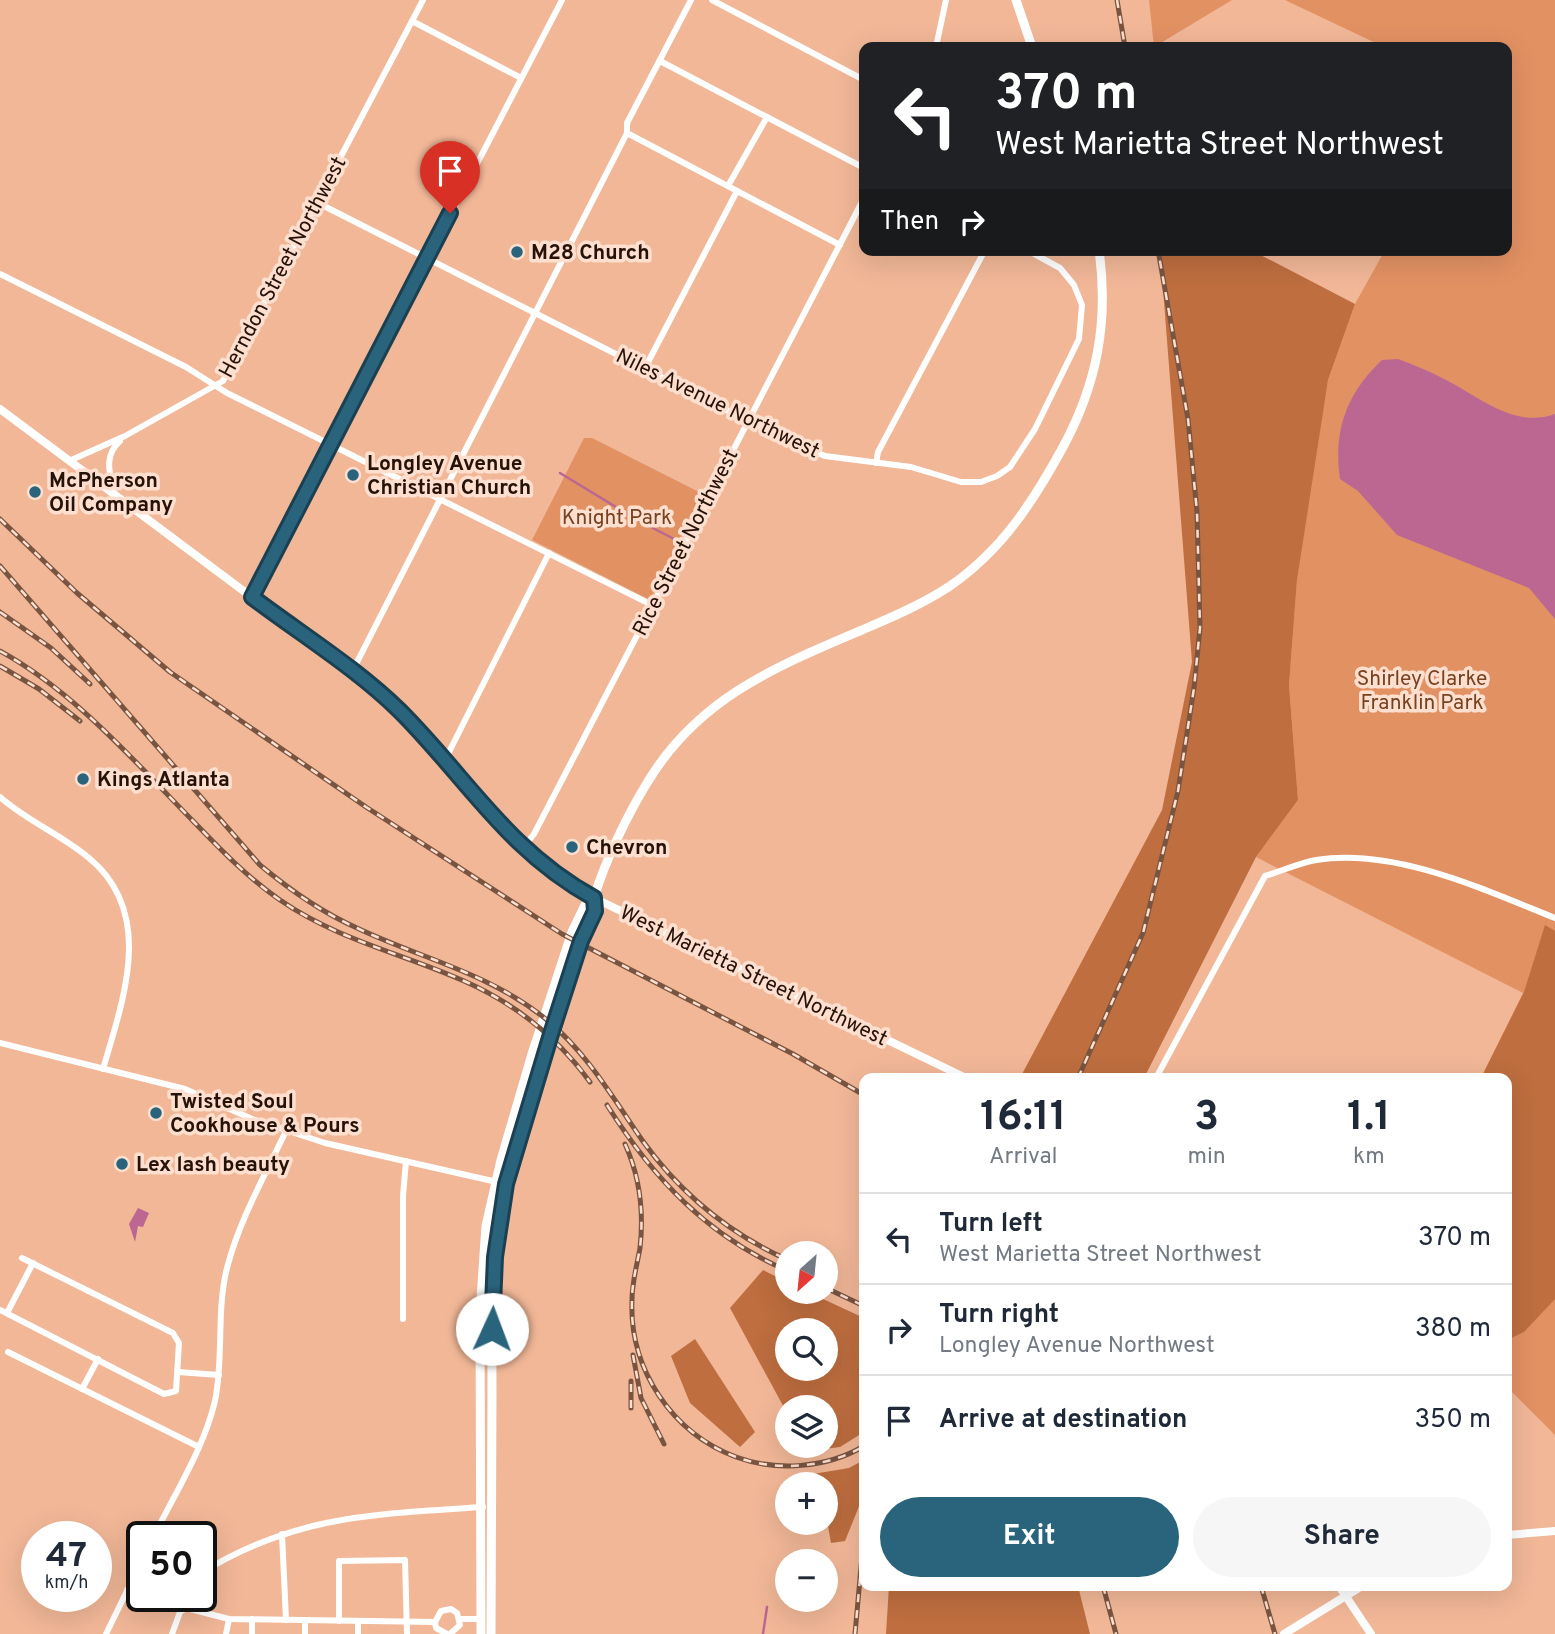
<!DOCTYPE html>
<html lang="en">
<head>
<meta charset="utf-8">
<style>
  body { margin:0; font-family:Overpass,sans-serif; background:#f6f6f7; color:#1f2937; height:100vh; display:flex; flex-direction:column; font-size:26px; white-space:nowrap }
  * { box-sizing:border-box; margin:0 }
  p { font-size:23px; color:#747a83 }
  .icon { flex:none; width:38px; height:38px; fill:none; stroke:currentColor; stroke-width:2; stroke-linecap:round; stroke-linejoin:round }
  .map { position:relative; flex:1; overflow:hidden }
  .details { position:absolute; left:859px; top:1073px; width:653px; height:518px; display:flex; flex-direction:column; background:#fff; border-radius:14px; box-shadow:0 7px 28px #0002 }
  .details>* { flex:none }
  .banner { position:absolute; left:859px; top:42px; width:653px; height:214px; border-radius:14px; box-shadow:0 7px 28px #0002; background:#202124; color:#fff; overflow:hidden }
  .needle { width:46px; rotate:207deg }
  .buttons { position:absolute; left:775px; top:1241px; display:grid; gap:14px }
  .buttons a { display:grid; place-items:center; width:63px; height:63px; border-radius:50%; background:#fff; box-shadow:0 7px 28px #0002; font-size:35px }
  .speed { position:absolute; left:21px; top:1521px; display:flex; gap:14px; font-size:35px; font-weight:700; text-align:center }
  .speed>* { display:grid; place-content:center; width:91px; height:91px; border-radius:50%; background:#fff; box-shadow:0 7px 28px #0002; line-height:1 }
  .speed small { font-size:18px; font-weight:400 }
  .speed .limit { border:4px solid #111; border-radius:10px; background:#fff; color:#111 }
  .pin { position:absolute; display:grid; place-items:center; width:60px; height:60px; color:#fff; margin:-72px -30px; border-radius:50% 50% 50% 0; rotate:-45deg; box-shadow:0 0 7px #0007 }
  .pin .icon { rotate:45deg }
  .me { position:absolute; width:77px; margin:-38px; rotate:2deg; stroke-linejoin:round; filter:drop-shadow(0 0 5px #0008) }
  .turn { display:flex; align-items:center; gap:24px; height:147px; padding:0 21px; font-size:32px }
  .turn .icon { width:91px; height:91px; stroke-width:2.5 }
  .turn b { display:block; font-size:49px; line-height:60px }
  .then { display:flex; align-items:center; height:66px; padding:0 21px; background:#0003; gap:14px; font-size:26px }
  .eta { display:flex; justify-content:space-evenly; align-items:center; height:119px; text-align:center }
  .eta b { font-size:42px; font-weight:700; line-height:49px }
  .primary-button { display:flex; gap:14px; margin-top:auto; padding:14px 21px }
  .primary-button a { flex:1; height:80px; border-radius:42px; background:#29637c; color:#fff; font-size:28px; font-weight:700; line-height:80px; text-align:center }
  .primary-button a+a { background:#f6f6f7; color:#1f2937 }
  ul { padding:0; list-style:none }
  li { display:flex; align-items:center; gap:21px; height:91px; padding:0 21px; border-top:2px solid #e0e1e3 }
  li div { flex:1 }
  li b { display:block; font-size:26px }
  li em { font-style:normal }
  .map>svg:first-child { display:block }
  .green { fill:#e29163 }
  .forest { fill:#be6e3f; fill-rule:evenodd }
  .water { fill:#bb6791 }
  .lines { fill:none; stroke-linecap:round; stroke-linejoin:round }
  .stream { stroke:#bb6791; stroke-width:2.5 }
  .minor { stroke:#fff; stroke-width:6 }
  .tertiary { stroke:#fff; stroke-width:8 }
  .secondary { stroke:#fff; stroke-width:9 }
  .rail-casing { stroke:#795541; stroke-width:5 }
  .rail { stroke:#fddfcf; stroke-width:2.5; stroke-dasharray:8; stroke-linecap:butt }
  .route-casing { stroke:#1b4051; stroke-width:18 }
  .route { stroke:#29637c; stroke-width:12 }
  .poi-dot { fill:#29637c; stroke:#fddfcf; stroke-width:2.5 }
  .labels { text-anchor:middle; stroke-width:7; stroke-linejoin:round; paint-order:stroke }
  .poi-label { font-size:21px; font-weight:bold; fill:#271207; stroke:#fddfcf; text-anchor:start }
  .street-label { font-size:21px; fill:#271207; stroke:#fddfcf }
  .park-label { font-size:21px; fill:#784120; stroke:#fddfcf }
</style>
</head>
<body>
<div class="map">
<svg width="1555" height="1634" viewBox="0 0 1555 1634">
  <rect width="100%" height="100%" fill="#f1b797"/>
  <!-- green -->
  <g class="green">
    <polygon points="1149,0 1232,0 1154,47"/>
    <polygon points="1285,0 1555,0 1555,1435 1507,1387 1507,1078 1481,1078 1523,993 1256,857 1298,800 1289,685 1297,580 1312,471 1328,380 1355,304 1385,250 1507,250 1507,47 1384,47"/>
    <polygon points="584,438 592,438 703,494 650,600 532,540"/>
  </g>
  <!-- forest -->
  <g class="forest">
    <polygon points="1160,250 1251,250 1355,304 1328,380 1297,580 1289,685 1298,800 1256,857 1144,1078 1020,1078 1162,810 1192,662"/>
    <polygon points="1545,925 1555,931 1555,1299 1524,1332 1507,1340 1507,1078 1481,1078 1524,992"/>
    <path d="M763,1270L787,1282L788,1292H808L864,1318V1432L840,1447L808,1451L805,1446H826V1407H788L787,1413L730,1308ZM788,1330H826V1368H788Z"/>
    <polygon points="695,1339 755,1432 740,1447 690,1403 671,1356"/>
    <polygon points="864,1460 864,1494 845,1541 831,1543 826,1515 826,1484 816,1484 813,1474 849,1468"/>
    <polygon points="889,1586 1078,1586 1090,1634 886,1634"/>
  </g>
  <!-- water -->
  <g class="water">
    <path d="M1398,359C1414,365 1429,371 1444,379C1479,396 1513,429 1555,414V619L1529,588L1397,535L1358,491L1340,479C1333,430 1347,393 1382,360Z"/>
    <polygon points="138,1208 149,1213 143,1227 138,1226 135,1242 129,1224"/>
  </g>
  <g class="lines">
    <!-- stream -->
    <g class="stream">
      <polyline points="560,473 639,521 684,544"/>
      <polyline points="763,1634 767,1607"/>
    </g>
    <!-- minor -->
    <g class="minor">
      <polyline points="712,0 864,80"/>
      <polyline points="412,21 521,78"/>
      <polyline points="936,47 946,0"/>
      <polyline points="660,61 864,168"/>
      <polyline points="627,133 840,245"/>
      <polyline points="728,186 767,117"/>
      <polyline points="318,203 748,421 825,456 911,467 961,482 981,482 997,476 1010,467 1035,429 1079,339 1082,305 1074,285 1060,268 1027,250"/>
      <polyline points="0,274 186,367 227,393 652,605"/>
      <polyline points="645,368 737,191"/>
      <polyline points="69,461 125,436 223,381 423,0"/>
      <polyline points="876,463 878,452 985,250"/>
      <path d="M114,494C110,474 103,456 120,441"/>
      <polyline points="252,597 562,0"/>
      <polyline points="352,672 627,133 627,123 691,0"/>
      <polyline points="442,759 449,752 549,553"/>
      <path d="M0,797C27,821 62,835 89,858C156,913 123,1000 103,1069"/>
      <polyline points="523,848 534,834 864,198"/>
      <polyline points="0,1043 185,1089 252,1119 325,1143 497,1182"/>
      <path d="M1156,1078L1265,876C1282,871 1299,863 1316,860C1394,847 1485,890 1555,918"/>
      <polyline points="0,1310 164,1394 176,1391 179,1343 173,1333 22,1258"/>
      <polyline points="7,1313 33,1263"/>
      <polyline points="403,1319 403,1196 406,1161"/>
      <polyline points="8,1352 199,1447"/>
      <polyline points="178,1372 219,1375"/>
      <polyline points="82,1389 98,1359"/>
      <polyline points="282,1534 286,1620"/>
      <path d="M154,1536C175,1493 204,1448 215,1401C224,1357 216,1312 227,1268C239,1221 265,1175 286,1131"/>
      <path d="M201,1573C295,1515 376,1514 483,1507"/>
      <polyline points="127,1590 144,1597 168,1596"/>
      <polyline points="460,1619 481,1619"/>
      <polyline points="339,1621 339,1561 405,1560 407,1634"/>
      <polyline points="435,1622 441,1611 451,1609 457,1613 460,1625 450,1634"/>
      <polyline points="435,1622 436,1628 447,1634"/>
      <polyline points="106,1634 142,1560"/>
      <polyline points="172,1634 180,1612 186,1608 229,1619 435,1622"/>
      <polyline points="226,1634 229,1619"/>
      <polyline points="252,1634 252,1619"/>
      <polyline points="305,1634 305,1620"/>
      <polyline points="358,1634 358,1621"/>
    </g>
    <!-- tertiary -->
    <g class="tertiary">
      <path d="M0,409L379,692C454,759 503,849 594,898L966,1078"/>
      <polyline points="1507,1535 1555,1531"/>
      <polyline points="1339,1586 1371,1634"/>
      <polyline points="1284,1634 1362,1586"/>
    </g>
    <!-- secondary -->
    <g class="secondary">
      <polyline points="1016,0 1032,47"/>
      <polyline points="481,1634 480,1313 486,1226 501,1160 532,1054 572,932 585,905 594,898"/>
      <path d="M491,1634C491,1555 492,1475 492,1396C492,1326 490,1253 506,1184C522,1112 548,1042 571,972C575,959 579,946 584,933C587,926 593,918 595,911C596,906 594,900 595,895C605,861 628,814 647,783C698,698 775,667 862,630C892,617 923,604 950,586C1002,550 1033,502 1063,447C1097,384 1109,322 1099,250"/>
    </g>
    <defs>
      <g id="rail">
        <polyline points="1117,0 1125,47"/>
        <polyline points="0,519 77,593 170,672 366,807 562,934 793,1054 864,1095"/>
        <path d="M0,566L260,865C290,890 321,912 357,928C422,959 490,973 547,1020C587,1053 613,1098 642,1140C680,1193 728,1233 788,1260"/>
        <polyline points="0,612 51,648 90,684"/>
        <path d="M0,651C76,693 133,760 194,822C221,850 248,878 280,900C338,940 401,953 464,981C514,1003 558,1038 590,1082"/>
        <polyline points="0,666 39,689 80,721"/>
        <polyline points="1078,1078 1143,933 1178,791 1194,688 1200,628 1197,512 1188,419 1158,250"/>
        <path d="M607,1105C653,1178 707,1236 788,1271"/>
        <path d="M625,1144C640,1177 644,1212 640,1248C637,1265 632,1282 632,1300C629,1369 672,1433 736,1457C777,1472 827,1468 864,1446"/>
        <polyline points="826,1288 864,1306"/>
        <polyline points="633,1355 641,1398 664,1444"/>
        <polyline points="631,1408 631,1381"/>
        <polyline points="1103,1586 1116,1634"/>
        <polyline points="1261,1586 1275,1634"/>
        <polyline points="855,1634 864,1534"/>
      </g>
    </defs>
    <!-- rail casing -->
    <use href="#rail" class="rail-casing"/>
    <!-- rail -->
    <use href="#rail" class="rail"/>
  </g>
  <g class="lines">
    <defs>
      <path id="route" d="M450,213L252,597C301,634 356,668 400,711C467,778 507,850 594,898L595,911L581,941L551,1034L506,1184L495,1257L492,1329"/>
    </defs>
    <!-- route casing -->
    <use href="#route" class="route-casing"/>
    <!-- route -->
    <use href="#route" class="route"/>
  </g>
  <!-- markers -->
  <g class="poi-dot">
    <circle cx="517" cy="252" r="7"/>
    <circle cx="353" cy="475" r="7"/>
    <circle cx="35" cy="492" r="7"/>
    <circle cx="83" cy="779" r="7"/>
    <circle cx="572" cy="847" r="7"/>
    <circle cx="156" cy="1113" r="7"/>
    <circle cx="122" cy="1164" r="7"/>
  </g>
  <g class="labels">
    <!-- poi labels -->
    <g class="poi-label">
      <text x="531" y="259">M28 Church</text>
      <text x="367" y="470">Longley Avenue<tspan x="367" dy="24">Christian Church</tspan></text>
      <text x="49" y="487">McPherson<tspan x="49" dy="24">Oil Company</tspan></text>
      <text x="97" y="786">Kings Atlanta</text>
      <text x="586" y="854">Chevron</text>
      <text x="170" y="1108">Twisted Soul<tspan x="170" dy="24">Cookhouse &amp; Pours</tspan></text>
      <text x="136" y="1171">Lex lash beauty</text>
    </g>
    <!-- street labels -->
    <g class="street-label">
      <text transform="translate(282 267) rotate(-62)" y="7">Herndon Street Northwest</text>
      <text transform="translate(718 403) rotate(26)" y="7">Niles Avenue Northwest</text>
      <text transform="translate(685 542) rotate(-63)" y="7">Rice Street Northwest</text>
      <text transform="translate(754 975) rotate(26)" y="7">West Marietta Street Northwest</text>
    </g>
    <!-- park labels -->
    <g class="park-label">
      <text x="617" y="524">Knight Park</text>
      <text x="1422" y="685">Shirley Clarke<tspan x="1422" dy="24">Franklin Park</tspan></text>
    </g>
  </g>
</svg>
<div class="buttons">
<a><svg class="needle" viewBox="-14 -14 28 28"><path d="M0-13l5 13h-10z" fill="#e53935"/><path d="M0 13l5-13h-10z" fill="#747a83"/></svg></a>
<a><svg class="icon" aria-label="search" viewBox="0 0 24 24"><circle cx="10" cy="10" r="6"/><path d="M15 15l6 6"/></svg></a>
<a><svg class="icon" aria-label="layers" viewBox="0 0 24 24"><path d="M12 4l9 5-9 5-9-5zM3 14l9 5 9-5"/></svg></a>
<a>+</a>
<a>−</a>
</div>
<div class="speed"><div>47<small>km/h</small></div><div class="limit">50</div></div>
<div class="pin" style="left:450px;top:213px;background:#d93025"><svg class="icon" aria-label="arrive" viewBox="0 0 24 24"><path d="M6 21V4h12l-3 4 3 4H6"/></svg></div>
<svg class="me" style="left:492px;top:1329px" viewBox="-20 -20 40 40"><circle r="19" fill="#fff"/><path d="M0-13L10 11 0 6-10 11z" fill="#29637c"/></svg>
<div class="banner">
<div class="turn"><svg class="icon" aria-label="left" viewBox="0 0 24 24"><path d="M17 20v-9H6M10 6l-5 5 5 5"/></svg><div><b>370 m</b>West Marietta Street Northwest</div></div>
<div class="then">Then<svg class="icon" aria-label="right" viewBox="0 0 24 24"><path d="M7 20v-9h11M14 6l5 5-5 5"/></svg></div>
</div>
<section class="details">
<div class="eta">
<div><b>16:11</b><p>Arrival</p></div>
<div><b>3</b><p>min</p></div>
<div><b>1.1</b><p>km</p></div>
</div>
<ul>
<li><svg class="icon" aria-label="left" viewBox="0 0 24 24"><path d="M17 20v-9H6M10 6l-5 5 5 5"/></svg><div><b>Turn left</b><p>West Marietta Street Northwest</p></div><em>370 m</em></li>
<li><svg class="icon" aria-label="right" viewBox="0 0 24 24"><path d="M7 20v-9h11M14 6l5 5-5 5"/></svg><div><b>Turn right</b><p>Longley Avenue Northwest</p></div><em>380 m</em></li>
<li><svg class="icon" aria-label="arrive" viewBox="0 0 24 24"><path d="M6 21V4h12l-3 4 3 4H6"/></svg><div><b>Arrive at destination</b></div><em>350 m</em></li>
</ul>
<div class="primary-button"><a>Exit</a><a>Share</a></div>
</section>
</div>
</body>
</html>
